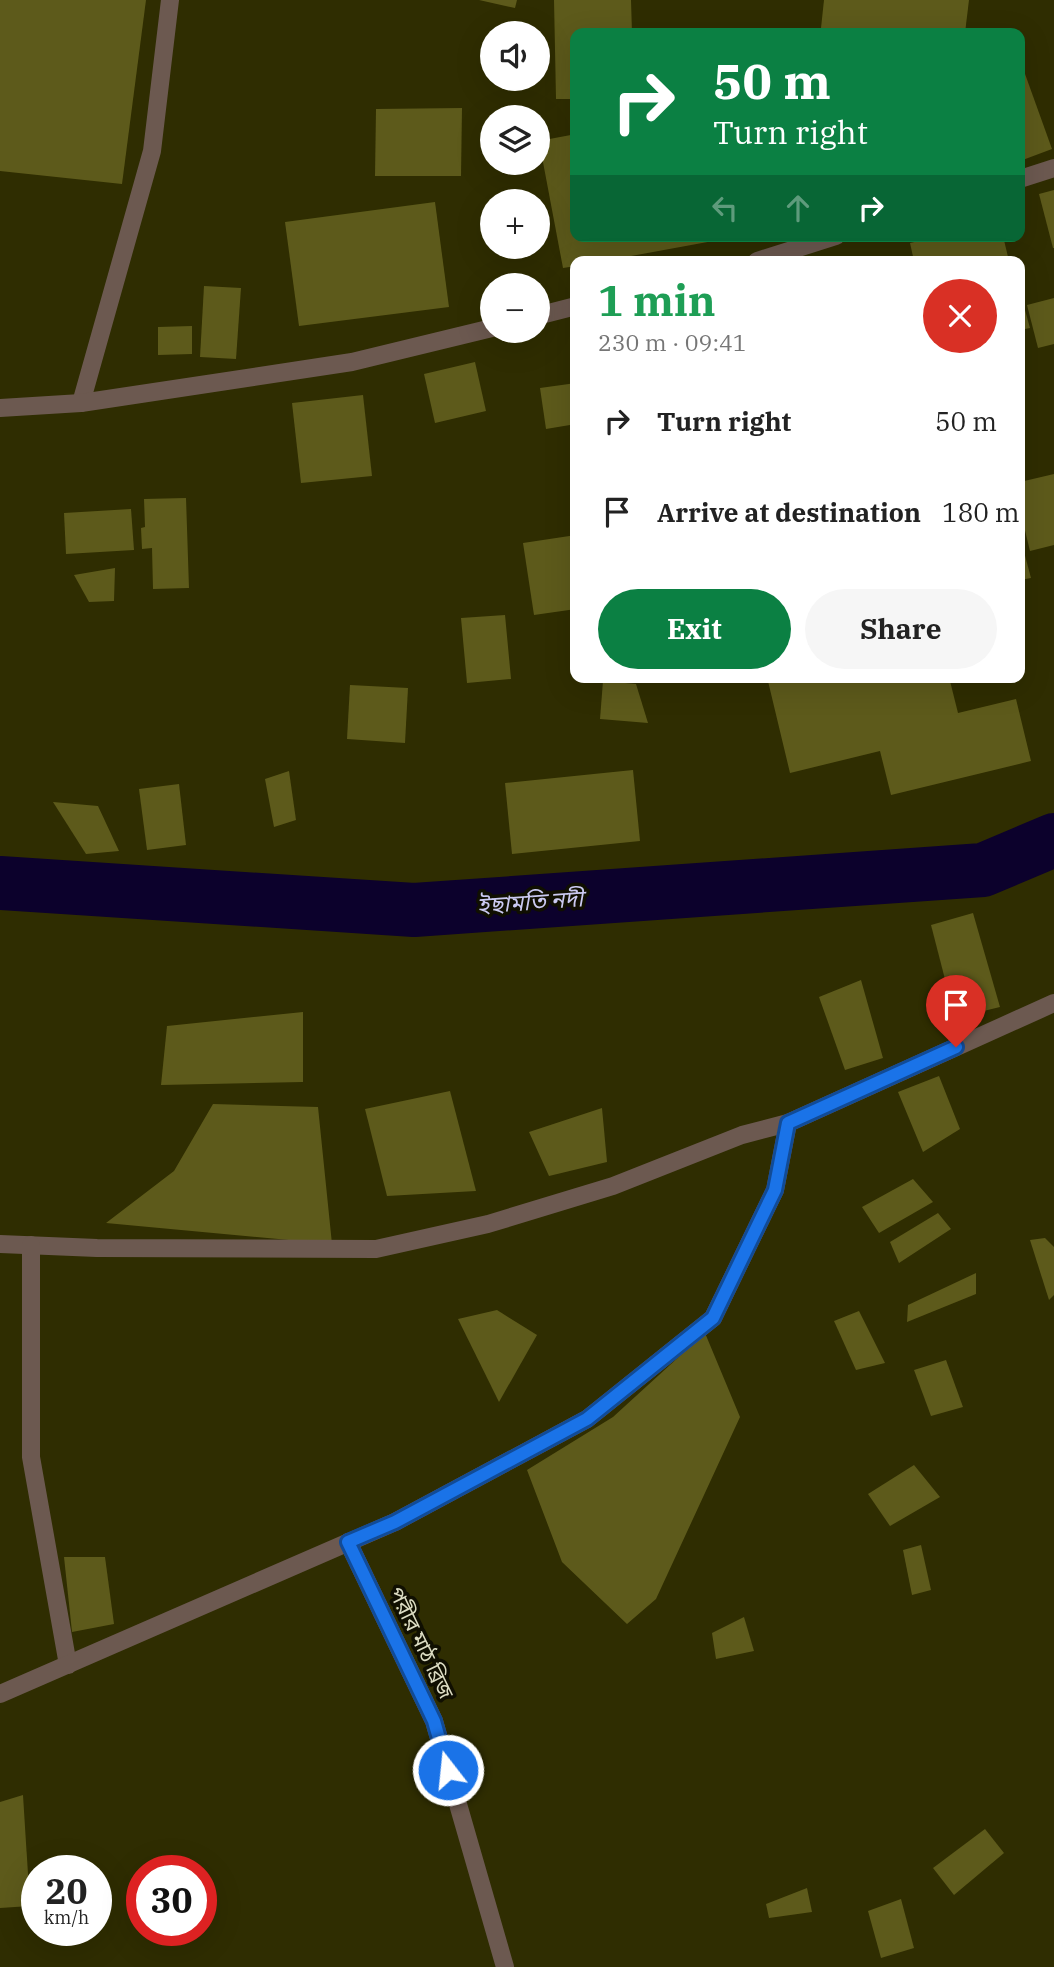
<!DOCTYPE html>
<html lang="en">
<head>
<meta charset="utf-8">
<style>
  body { margin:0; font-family:"IBM Plex Serif","Noto Sans Bengali",serif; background:#f6f6f6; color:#222; height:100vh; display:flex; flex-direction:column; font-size:26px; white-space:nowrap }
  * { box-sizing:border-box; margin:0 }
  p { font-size:23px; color:#767676 }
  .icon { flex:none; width:38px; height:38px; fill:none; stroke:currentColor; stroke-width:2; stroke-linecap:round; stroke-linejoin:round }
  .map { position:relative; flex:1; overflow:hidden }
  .drawer { position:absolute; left:570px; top:256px; width:455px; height:427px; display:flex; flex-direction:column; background:#fff; border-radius:14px; box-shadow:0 7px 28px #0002 }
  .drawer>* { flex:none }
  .banner { position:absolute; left:570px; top:28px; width:455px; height:214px; border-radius:14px; box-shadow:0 7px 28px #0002; background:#0b8043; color:#fff; overflow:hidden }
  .buttons { position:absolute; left:480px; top:21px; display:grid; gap:14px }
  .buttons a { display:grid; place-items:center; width:70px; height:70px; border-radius:50%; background:#fff; box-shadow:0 7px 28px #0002; font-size:35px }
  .speed { position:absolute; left:21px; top:1855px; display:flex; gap:14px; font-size:35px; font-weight:700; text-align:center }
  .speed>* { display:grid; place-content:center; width:91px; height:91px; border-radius:50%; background:#fff; box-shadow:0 7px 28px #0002; line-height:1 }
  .speed small { font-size:18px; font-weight:400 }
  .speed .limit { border:10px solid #d22; background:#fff; color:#111 }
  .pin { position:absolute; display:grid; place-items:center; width:60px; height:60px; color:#fff; margin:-72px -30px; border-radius:50% 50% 50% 0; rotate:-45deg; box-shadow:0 0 7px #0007 }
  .pin .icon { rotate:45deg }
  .me { position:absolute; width:77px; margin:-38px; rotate:344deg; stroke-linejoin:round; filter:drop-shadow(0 0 5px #0008) }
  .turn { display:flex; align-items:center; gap:24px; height:147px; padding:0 28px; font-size:32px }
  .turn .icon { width:91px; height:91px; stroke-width:2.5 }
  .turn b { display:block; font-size:49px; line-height:60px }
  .lanes { display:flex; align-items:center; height:66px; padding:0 28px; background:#0003; justify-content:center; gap:35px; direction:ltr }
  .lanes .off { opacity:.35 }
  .round { display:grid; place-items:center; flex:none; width:74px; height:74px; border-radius:37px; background:#f6f6f6 }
  .head { display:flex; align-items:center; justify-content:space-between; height:119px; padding:0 28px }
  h1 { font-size:42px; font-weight:800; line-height:52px; color:#1e9e55 }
  .action { display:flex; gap:14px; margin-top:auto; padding:14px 28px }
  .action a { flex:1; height:80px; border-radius:42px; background:#0b8043; color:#fff; font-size:28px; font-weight:800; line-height:80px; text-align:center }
  .action a+a { background:#f6f6f6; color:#222 }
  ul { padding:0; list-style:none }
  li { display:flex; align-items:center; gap:21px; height:91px; padding:0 28px }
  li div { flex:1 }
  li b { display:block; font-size:26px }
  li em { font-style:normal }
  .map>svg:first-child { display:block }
  .built { fill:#2f2d01; fill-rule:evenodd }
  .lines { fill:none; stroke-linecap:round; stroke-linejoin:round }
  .river { stroke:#0c012c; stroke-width:54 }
  .building { fill:#5d5a1b }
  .street { stroke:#6c5950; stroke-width:18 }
  .route-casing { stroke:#114b97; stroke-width:18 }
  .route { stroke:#1a73e8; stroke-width:12 }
  .labels { text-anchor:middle; stroke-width:7; stroke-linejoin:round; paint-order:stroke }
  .street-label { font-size:21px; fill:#dcdcc3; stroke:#100f01 }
  .water-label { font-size:23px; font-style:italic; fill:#cbcaf1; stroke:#100f01 }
</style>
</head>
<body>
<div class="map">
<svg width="1054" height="1967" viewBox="0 0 1054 1967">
  <rect width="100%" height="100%" fill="#292703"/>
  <!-- built -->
  <path class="built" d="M0,0H1054V1967H0ZM492,33H537V79H492ZM576,33H1020V236H576ZM492,117H537V163H492ZM492,201H537V247H492ZM576,261H1020V677H576ZM492,285H537V331H492ZM37,1871H96V1930H37ZM142,1871H201V1930H142Z"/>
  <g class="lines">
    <!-- river -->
    <polyline class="river" points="0,883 414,910 983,870 1054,840"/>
  </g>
  <!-- building -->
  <g class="building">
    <polygon points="0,0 146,0 122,184 0,171"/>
    <polygon points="479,0 517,0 515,8"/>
    <polygon points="554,0 631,0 632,33 576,33 576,99 556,99"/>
    <polygon points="824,0 969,0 965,33 862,33 821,28"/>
    <polygon points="1020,60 1052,149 1020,161"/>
    <polygon points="462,108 461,176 375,176 376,109"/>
    <polygon points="576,134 576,236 712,236 713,241 604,261 576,261 576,266 563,268 539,141"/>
    <polygon points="1054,190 1054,248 1053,248 1039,194"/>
    <polygon points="435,202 449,307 299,326 285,222"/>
    <polygon points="941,236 1003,236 1009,261 914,261 910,243"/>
    <polygon points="204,286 241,288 236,359 200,357"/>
    <polygon points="1020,292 1030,328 1020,330"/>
    <polygon points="1054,298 1054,344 1038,348 1027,305"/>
    <polygon points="192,326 192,354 158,355 158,327"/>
    <polygon points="475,362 486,411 435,423 424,374"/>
    <polygon points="576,383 576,424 546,429 540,388"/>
    <polygon points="363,395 372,476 301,483 292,403"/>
    <polygon points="1054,474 1054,545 1030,551 1020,510 1020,482"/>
    <polygon points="186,498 189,588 153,589 152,548 142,549 141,528 145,527 144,499"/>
    <polygon points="131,509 134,550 66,554 64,513"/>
    <polygon points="576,535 576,609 534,615 523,543"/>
    <polygon points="1020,537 1031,578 1020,580"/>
    <polygon points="115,568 114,601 89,602 74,575"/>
    <polygon points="505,615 511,679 467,683 461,618"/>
    <polygon points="767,677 949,677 958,713 1016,699 1031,761 891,795 880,751 790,773"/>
    <polygon points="603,681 636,684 648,723 600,719"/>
    <polygon points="350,685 408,688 405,743 347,739"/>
    <polygon points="633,770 640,841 512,854 505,783"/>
    <polygon points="289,771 296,820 274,827 265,779"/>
    <polygon points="179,784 186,845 147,850 139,789"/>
    <polygon points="53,802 98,806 119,851 86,854"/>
    <polygon points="973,913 1000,1007 955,1018 931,925"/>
    <polygon points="861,980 883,1058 845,1070 819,997"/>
    <polygon points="303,1012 303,1082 161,1085 167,1026"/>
    <polygon points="939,1076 960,1129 923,1152 898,1092"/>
    <polygon points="450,1091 476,1191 387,1196 365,1109"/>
    <polygon points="213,1104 318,1107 332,1244 106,1223 174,1171"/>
    <polygon points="602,1108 607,1162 549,1176 529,1132"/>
    <polygon points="913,1179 933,1202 879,1233 862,1207"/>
    <polygon points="938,1213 951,1229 899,1263 890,1242"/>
    <polygon points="1045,1238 1054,1247 1054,1295 1049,1300 1030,1240"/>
    <polygon points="976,1273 976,1294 907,1322 908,1305"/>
    <polygon points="497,1310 537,1335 499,1402 458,1319"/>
    <polygon points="859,1311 885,1363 856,1370 834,1321"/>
    <polygon points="705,1333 740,1417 656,1599 627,1624 562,1562 527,1470 613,1417"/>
    <polygon points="946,1360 963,1407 931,1416 914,1370"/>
    <polygon points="914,1465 940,1497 890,1526 868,1494"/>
    <polygon points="921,1545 931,1590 912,1595 903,1550"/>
    <polygon points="64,1557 105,1557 114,1624 72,1632"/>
    <polygon points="744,1617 754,1651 716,1659 712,1633"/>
    <polygon points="23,1795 30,1906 0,1908 0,1802"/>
    <polygon points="985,1829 1004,1853 954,1895 933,1868"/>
    <polygon points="807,1888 812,1912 769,1918 766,1904"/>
    <polygon points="901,1899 914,1948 881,1958 868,1911"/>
  </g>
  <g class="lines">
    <!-- street -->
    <g class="street">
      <polyline points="1020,179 1054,168"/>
      <polyline points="757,261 836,236"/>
      <polyline points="537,316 576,306"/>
      <polyline points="81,403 152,151 170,0"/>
      <polyline points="0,408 81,403 352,362 492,328"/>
      <polyline points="0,1244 97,1248 376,1249 488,1224 613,1186 742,1135 788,1123 1054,1003"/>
      <polyline points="31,1245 31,1457 68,1665"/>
      <polyline points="348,1542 434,1721 505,1967"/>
      <polyline points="0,1694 395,1522 587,1419 713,1318 775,1190 788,1123"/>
    </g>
  </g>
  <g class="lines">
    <defs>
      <polyline id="route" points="448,1770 434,1721 348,1542 395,1522 587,1419 713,1318 775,1190 788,1123 956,1047"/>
    </defs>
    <!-- route casing -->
    <use href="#route" class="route-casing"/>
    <!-- route -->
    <use href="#route" class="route"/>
  </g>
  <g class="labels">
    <!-- street labels -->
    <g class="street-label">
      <text transform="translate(421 1643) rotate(64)" y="7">পরীর মাঠ ব্রিজ</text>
    </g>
    <!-- water labels -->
    <g class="water-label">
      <text transform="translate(530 902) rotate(-4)" y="8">ইছামতি নদী</text>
    </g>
  </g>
</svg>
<div class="buttons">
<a><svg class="icon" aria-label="sound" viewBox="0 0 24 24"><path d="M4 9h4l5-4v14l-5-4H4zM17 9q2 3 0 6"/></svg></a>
<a><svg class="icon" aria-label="layers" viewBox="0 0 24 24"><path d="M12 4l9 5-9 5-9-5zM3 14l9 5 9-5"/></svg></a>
<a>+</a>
<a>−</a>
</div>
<div class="speed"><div>20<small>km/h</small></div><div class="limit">30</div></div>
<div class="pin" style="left:956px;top:1047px;background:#d93025"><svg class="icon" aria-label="arrive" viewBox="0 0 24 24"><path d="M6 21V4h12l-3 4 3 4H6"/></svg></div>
<svg class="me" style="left:448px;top:1770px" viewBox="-20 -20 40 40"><circle r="17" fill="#1a73e8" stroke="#fff" stroke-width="3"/><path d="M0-11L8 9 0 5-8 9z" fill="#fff"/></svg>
<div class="banner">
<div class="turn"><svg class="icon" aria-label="right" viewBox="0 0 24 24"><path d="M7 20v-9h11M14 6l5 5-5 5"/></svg><div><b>50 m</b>Turn right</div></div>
<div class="lanes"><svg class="icon off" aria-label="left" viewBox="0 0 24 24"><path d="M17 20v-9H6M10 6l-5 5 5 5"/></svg><svg class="icon off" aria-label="ahead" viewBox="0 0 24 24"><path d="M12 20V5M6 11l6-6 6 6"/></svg><svg class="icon" aria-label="right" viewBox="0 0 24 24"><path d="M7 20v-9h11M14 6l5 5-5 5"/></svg></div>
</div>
<section class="drawer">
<div class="head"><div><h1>1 min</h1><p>230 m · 09:41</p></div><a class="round" style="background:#d93025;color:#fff"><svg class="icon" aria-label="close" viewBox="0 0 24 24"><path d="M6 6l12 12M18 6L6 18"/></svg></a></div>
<ul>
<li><svg class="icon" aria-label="right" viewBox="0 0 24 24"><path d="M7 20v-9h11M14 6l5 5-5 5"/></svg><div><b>Turn right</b></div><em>50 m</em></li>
<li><svg class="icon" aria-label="arrive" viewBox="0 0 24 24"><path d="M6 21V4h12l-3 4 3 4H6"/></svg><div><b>Arrive at destination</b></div><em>180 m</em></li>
</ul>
<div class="action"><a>Exit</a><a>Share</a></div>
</section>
</div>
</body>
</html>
